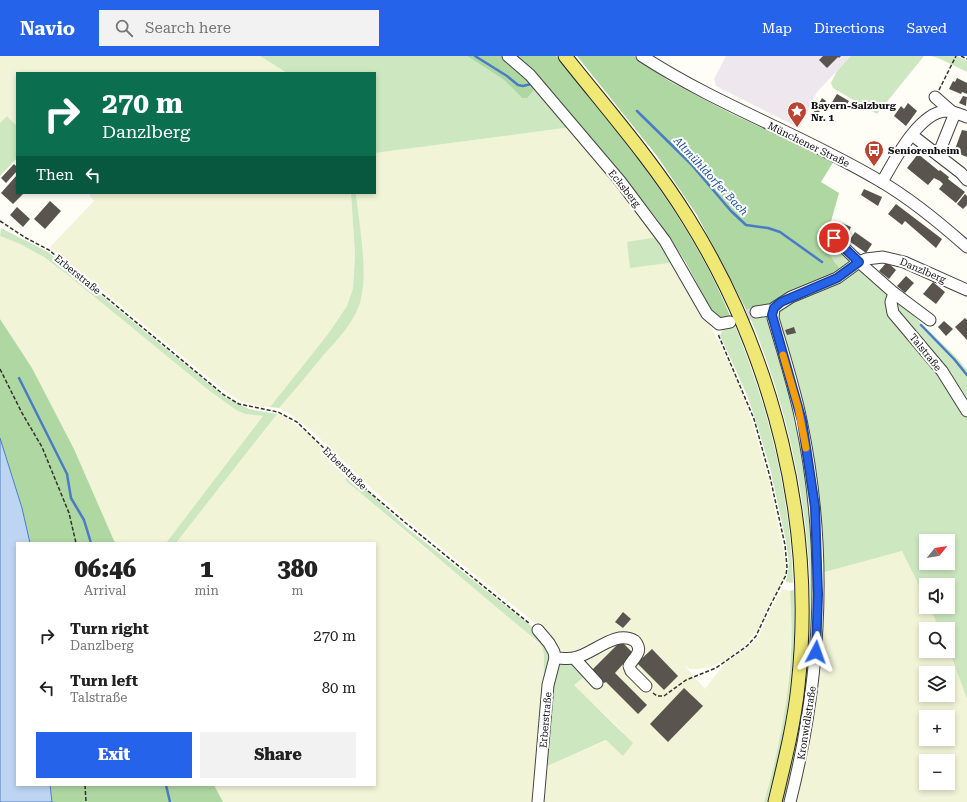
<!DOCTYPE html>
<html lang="en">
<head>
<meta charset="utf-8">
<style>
  body { margin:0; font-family:"Roboto Serif",serif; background:#f2f2f2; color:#222; height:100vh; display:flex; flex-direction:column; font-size:15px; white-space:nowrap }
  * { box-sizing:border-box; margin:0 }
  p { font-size:13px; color:#767676 }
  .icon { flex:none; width:22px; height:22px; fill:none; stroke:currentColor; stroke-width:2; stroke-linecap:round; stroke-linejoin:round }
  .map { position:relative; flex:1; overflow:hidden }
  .side { position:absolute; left:16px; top:486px; width:360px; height:244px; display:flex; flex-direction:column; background:#fff; border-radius:0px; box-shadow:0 2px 6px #0003 }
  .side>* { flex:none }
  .guide { position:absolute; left:16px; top:16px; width:360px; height:122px; border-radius:0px; box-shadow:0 2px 6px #0003; background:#0b6e4f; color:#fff; overflow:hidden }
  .needle { width:26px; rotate:60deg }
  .tools { position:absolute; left:919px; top:478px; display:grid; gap:8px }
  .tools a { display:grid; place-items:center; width:36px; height:36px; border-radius:0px; background:#fff; box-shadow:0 2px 6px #0003; font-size:20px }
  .pin { position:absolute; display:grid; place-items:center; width:34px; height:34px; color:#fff; margin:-17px; border:2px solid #fff; border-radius:50%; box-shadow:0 1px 4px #0007 }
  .me { position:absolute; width:44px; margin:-22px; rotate:4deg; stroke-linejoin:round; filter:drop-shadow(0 0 3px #0008) }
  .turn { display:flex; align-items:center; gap:14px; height:84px; padding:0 20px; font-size:18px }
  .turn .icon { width:52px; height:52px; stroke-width:2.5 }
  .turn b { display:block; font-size:28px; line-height:34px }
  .then { display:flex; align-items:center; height:38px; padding:0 20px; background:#0003; gap:8px; font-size:15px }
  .eta { display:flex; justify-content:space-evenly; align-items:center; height:68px; text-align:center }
  .eta b { font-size:24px; font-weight:800; line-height:28px }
  .action { display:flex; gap:8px; margin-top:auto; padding:8px 20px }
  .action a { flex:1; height:46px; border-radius:0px; background:#2563eb; color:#fff; font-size:16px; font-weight:800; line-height:46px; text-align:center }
  .action a+a { background:#f2f2f2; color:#222 }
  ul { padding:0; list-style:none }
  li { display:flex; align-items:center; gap:12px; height:52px; padding:0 20px }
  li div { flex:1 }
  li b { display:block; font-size:15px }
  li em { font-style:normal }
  header { display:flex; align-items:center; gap:24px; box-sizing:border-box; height:56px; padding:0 20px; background:#2563eb; color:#fff }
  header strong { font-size:19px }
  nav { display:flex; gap:22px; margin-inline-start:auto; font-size:14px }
  .search { width:280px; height:36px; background:#f2f2f2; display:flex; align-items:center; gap:10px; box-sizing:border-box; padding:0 14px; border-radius:0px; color:#767676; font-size:15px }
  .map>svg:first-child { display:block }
  .industrial { fill:#eee7ee }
  .farmland { fill:#f1f4d6; fill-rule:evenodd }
  .green { fill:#cde8c0; fill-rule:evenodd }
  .forest { fill:#afd7a1 }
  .water { fill:#bdd5f3; stroke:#497cc5 }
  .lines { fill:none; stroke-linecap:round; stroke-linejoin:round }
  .stream { stroke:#497cc5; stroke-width:2.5 }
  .building { fill:#59544e }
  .minor-tunnel { stroke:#dadad4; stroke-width:11; stroke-dasharray:11 5.5; stroke-linecap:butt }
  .minor-casing { stroke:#444; stroke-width:13 }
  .major-casing { stroke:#222; stroke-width:15 }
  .path { stroke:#333; stroke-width:1.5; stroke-dasharray:4 2; stroke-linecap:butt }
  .minor { stroke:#fff; stroke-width:11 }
  .major { stroke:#efe875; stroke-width:13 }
  .route-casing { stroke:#184099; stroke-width:10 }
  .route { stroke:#2563eb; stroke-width:7 }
  .slow { stroke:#f59e0b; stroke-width:7 }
  .labels { text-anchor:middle; stroke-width:4; stroke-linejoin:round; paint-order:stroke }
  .poi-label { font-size:10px; font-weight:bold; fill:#111; stroke:#fff; text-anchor:start }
  .street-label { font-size:10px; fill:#111; stroke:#fff }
  .water-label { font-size:11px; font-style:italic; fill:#214f9c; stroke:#fff }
</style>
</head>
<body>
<header>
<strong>Navio</strong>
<div class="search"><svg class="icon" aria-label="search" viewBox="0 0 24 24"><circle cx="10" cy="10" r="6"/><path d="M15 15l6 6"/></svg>Search here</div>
<nav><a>Map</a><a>Directions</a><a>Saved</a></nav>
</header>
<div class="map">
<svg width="967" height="746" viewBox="0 0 967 746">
  <rect width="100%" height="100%" fill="#fefef6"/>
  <!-- industrial -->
  <polygon class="industrial" points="726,0 851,0 817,36 799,72 716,30 714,23"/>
  <!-- farmland -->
  <g class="farmland">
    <polygon points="0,0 260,0 287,17 17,17 17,70 7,60 0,67"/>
    <polygon points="572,71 676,206 721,290 740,331 753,368 768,421 785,501 786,510 784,522 767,552 760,571 743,591 722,606 710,611 697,613 690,613 684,609 705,633 724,608 751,589 759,580 773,549 782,533 790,535 792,556 788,636 782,678 764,746 540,746 543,712 624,677 574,629 587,619 574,604 551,586 542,574 534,566 408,465 379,439 313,376 290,358 279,352 345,274 357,255 361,243 363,231 362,194 356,137 375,137 375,97"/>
    <polygon points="88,137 351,137 355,198 353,232 347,250 328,278 270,351 258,350 242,346 226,336 50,191 94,145"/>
    <polygon points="0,180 20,188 44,201 69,220 207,333 236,354 245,358 264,360 166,487 115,487 74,393 32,312 0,263"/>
    <polygon points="277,358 285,361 307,377 346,415 346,425 414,483 513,564 542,591 544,599 543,657 535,746 223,746 214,729 375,729 375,487 176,487"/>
    <path d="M902,495L926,544V551H929L940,573H926V595H948V591L967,643V746H793L821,517ZM926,617H948V639H926ZM926,661H948V683H926ZM926,705H948V727H926Z"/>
  </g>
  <!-- green -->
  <g class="green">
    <polygon points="260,0 467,0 504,24 522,42 527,41 536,30 572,71 375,97 375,17 287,17"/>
    <polygon points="851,0 924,0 877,58 833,32 831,27 837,15"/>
    <polygon points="931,0 957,0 967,5 967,16 938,2"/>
    <polygon points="7,60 17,70 17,102 0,120 0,67"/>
    <path d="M351,137H356C359,167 368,215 361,243C356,265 337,284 322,301C308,318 294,335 279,352L270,351L328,278L347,250L353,232L355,198Z"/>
    <polygon points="1,172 48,196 225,341 249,353 277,358 176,487 166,487 263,360 245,358 236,354 207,333 69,220 44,201 20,188 0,180"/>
    <polygon points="659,181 676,206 630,212 627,186"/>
    <path d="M827,183L850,206L837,219L836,207C828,198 824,194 827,183Z"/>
    <path d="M856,212L863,215L890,239L888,245L967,360V643L948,591V573H940L929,551H948V529H926V544L902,495L821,517V494L776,255ZM926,485H948V507H926Z"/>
    <polygon points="896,243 957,302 967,314 967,350 894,254"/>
    <path d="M754,254L769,261L784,306L813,448V611L787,746H781C793,702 802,657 807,612C820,496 794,363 748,257Z"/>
    <path d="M734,267C768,350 790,436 793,527L786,526L789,508L786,485L770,412L755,362L747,339L720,279L725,270Z"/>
    <polygon points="346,415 407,472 535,573 547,587 550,604 543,657 544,599 542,591 538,586 346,425"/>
    <path d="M794,534C797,606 786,676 769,746H764C784,677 796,606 790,535Z"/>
    <polygon points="568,604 588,618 574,629 633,687 623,700 606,684 543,712 552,622 557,609"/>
  </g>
  <!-- forest -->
  <g class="forest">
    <path d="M467,0H556C624,83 690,162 731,262L726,264L715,261L685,205L657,163L623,120L542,25L527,42H522L504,24Z"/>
    <polygon points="577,0 634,0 669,25 730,57 834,105 821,126 839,137 830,169 825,192 839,212 837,219 776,248 762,250 748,257 697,159 657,100"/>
    <polygon points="0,263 32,312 74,393 115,487 30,487 22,452 0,382"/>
    <polygon points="50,729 214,729 223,746 52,746"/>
  </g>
  <!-- water -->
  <polygon class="water" points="0,382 22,452 30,487 17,487 17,729 50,729 52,746 0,746"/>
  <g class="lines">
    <!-- stream -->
    <g class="stream">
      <polyline points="475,0 507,20 518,29 523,30 531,28"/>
      <polyline points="637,55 691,108 731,155 746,169 768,172 780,176 822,206"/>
      <polyline points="921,269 954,303 967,319"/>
      <polyline points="19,322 67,418 71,442 84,464 91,487"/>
      <polyline points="166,729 170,746"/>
    </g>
  </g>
  <!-- building -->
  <g class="building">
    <polygon points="823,0 841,0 839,2 838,1 827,12 819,4"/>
    <polygon points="957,22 967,27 967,38 962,36 961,38 949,33 953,25 955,26"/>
    <polygon points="837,38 849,45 843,55 831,48"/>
    <polygon points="963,40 967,41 966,50 959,47"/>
    <polygon points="822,42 826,45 818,58 814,56"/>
    <polygon points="908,47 917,55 906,70 894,60 901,50 904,53"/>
    <polygon points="962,74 967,75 967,101 954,96"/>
    <polygon points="918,98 939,115 940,114 949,121 948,123 965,136 956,147 939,133 943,128 940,125 934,122 928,129 907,112"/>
    <polygon points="14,108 17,111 17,115 6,127 1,122"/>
    <polygon points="17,119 17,137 24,137 13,148 1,137"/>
    <polygon points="864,133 882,141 878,150 861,139"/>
    <polygon points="965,138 967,140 967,149 963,153 957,148"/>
    <polygon points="50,145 61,155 45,173 34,163"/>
    <polygon points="896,148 942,183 936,192 905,165 902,169 888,158"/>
    <polygon points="17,151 30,163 23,171 10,159"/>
    <polygon points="842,167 851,171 846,181 838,177"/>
    <polygon points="855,176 872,188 866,197 849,185"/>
    <polygon points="887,206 896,214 889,223 879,215"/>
    <polygon points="906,220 914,227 905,237 897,230"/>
    <polygon points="933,226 945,236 936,248 923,238"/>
    <polygon points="965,262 967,264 967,284 955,271"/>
    <polygon points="944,265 953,273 946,280 938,271"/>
    <polygon points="794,271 796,277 787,279 785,274"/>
    <polygon points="623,556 631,563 623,572 615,566"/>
    <polygon points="621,585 633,597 615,617 647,649 638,658 606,626 604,627 591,615"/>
    <polygon points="652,593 678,620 664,634 637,607"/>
    <polygon points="684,632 703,650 668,686 650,668"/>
  </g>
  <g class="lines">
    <!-- minor-tunnel -->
    <polyline class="minor-tunnel" points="732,265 756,256"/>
    <defs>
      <g id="minor">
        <polyline points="508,0 530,19 620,125 665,185 707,258 719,268 730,266"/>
        <path d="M642,0C717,49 803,79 880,125C911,143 940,167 967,191"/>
        <polyline points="935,41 951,55"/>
        <polyline points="912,79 961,117 967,124"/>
        <polyline points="938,99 955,57"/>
        <path d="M882,126C894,105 919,56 946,55C953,55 961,59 967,61"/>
        <polyline points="834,182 859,206 894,237 891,246 893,257 942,315 967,355"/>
        <polyline points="894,237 930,264"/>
        <polyline points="756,256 769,254 773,255"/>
        <path d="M555,602C561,602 568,603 574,602C594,598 615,573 635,585C644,596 634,601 629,610L631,615L646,630"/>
        <polyline points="574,602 597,627"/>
        <polyline points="538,746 548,629 555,602 554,596 549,587 538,574"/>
        <path d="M790,746C822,620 828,492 801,364C794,330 783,296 773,262L774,252L791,241L837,222L859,206L866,203L883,201L904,206L967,234"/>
      </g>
      <path id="major" d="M565,0C607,53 652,104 688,162C774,300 816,468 798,630C794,669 784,708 775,746"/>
    </defs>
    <!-- minor casing -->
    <use href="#minor" class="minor-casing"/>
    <!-- major casing -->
    <use href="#major" class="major-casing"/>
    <!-- path -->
    <g class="path">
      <polyline points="961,0 967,3"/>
      <polyline points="939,34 956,0"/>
      <polyline points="0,165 26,182 49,194 224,339 239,348 278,356 297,366 368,435 407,468 530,568"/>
      <polyline points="0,313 22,357 42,391 69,457 76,487"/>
      <polyline points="653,637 657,640 664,640 686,624 716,612 747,590 756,580 770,550 786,519 787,511 785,489 770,421 754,363 718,278"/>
      <polyline points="85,729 86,746"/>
    </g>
    <!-- minor -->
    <use href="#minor" class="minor"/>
    <!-- major -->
    <use href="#major" class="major"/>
  </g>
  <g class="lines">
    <defs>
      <polyline id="route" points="816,596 818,538 815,451 802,365 772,259 774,252 781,246 837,222 859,206 834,182"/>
    </defs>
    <!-- route casing -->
    <use href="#route" class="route-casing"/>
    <!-- route -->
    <use href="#route" class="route"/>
    <!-- slow -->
    <polyline class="slow" points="783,299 798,351 806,392"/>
  </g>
  <!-- icons -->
  <defs>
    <symbol id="sight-pin" viewBox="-11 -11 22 30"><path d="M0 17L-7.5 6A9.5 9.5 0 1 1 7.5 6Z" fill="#b94431" stroke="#fff"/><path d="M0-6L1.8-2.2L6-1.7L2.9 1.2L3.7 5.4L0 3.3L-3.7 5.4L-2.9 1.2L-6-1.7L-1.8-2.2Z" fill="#fff"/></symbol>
    <symbol id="bus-pin" viewBox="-11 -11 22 30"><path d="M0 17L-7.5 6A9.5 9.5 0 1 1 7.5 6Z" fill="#b94431" stroke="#fff"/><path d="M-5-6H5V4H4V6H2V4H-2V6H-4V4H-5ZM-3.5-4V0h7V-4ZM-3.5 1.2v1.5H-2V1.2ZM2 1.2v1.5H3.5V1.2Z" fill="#fff"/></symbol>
  </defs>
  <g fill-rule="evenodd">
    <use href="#sight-pin" x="786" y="44" width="22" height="30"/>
    <use href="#bus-pin" x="863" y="83" width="22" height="30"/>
  </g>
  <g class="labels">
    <!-- poi labels -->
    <g class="poi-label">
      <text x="811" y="53">Bayern-Salzburg<tspan x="811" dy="12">Nr. 1</tspan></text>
      <text x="888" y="98">Seniorenheim</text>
    </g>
    <!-- street labels -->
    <g class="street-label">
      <text transform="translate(809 88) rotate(26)" y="4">Münchener Straße</text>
      <text transform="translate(625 132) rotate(51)" y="4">Ecksberg</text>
      <text transform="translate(923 214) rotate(23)" y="4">Danzlberg</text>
      <text transform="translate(78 218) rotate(39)" y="4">Erberstraße</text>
      <text transform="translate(926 296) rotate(51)" y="4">Talstraße</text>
      <text transform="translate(345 412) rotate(44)" y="4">Erberstraße</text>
      <text transform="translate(545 664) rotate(-85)" y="4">Erberstraße</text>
      <text transform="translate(806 667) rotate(-81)" y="4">Kronwidlstraße</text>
    </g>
    <!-- water labels -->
    <g class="water-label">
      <text transform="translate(711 120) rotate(47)" y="4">Altmühldorfer Bach</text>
    </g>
  </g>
</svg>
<div class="tools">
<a><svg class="needle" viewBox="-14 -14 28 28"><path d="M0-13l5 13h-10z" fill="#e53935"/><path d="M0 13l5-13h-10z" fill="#767676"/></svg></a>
<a><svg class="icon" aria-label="sound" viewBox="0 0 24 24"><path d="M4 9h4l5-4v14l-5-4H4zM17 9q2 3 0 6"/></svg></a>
<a><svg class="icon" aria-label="search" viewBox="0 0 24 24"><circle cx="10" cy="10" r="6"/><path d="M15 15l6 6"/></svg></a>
<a><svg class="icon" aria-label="layers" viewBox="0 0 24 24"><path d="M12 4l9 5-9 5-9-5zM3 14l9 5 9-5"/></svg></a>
<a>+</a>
<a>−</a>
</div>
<div class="pin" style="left:834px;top:182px;background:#d93025"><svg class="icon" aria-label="arrive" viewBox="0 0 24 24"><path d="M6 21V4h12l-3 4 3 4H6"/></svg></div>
<svg class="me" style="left:816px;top:596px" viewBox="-20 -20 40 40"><path d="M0-17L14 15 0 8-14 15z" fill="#2563eb" stroke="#fff" stroke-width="4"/></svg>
<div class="guide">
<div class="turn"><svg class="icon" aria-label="right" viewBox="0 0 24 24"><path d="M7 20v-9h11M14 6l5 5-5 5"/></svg><div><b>270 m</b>Danzlberg</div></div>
<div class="then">Then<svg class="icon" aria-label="left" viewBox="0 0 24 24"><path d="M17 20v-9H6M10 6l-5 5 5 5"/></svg></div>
</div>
<section class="side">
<div class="eta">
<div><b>06:46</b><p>Arrival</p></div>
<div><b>1</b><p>min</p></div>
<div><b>380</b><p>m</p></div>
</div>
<ul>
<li><svg class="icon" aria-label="right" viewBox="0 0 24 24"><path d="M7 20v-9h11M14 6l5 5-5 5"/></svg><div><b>Turn right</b><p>Danzlberg</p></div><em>270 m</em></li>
<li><svg class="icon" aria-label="left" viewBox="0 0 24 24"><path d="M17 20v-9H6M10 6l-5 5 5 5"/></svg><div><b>Turn left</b><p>Talstraße</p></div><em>80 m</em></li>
</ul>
<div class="action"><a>Exit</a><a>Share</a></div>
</section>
</div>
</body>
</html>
